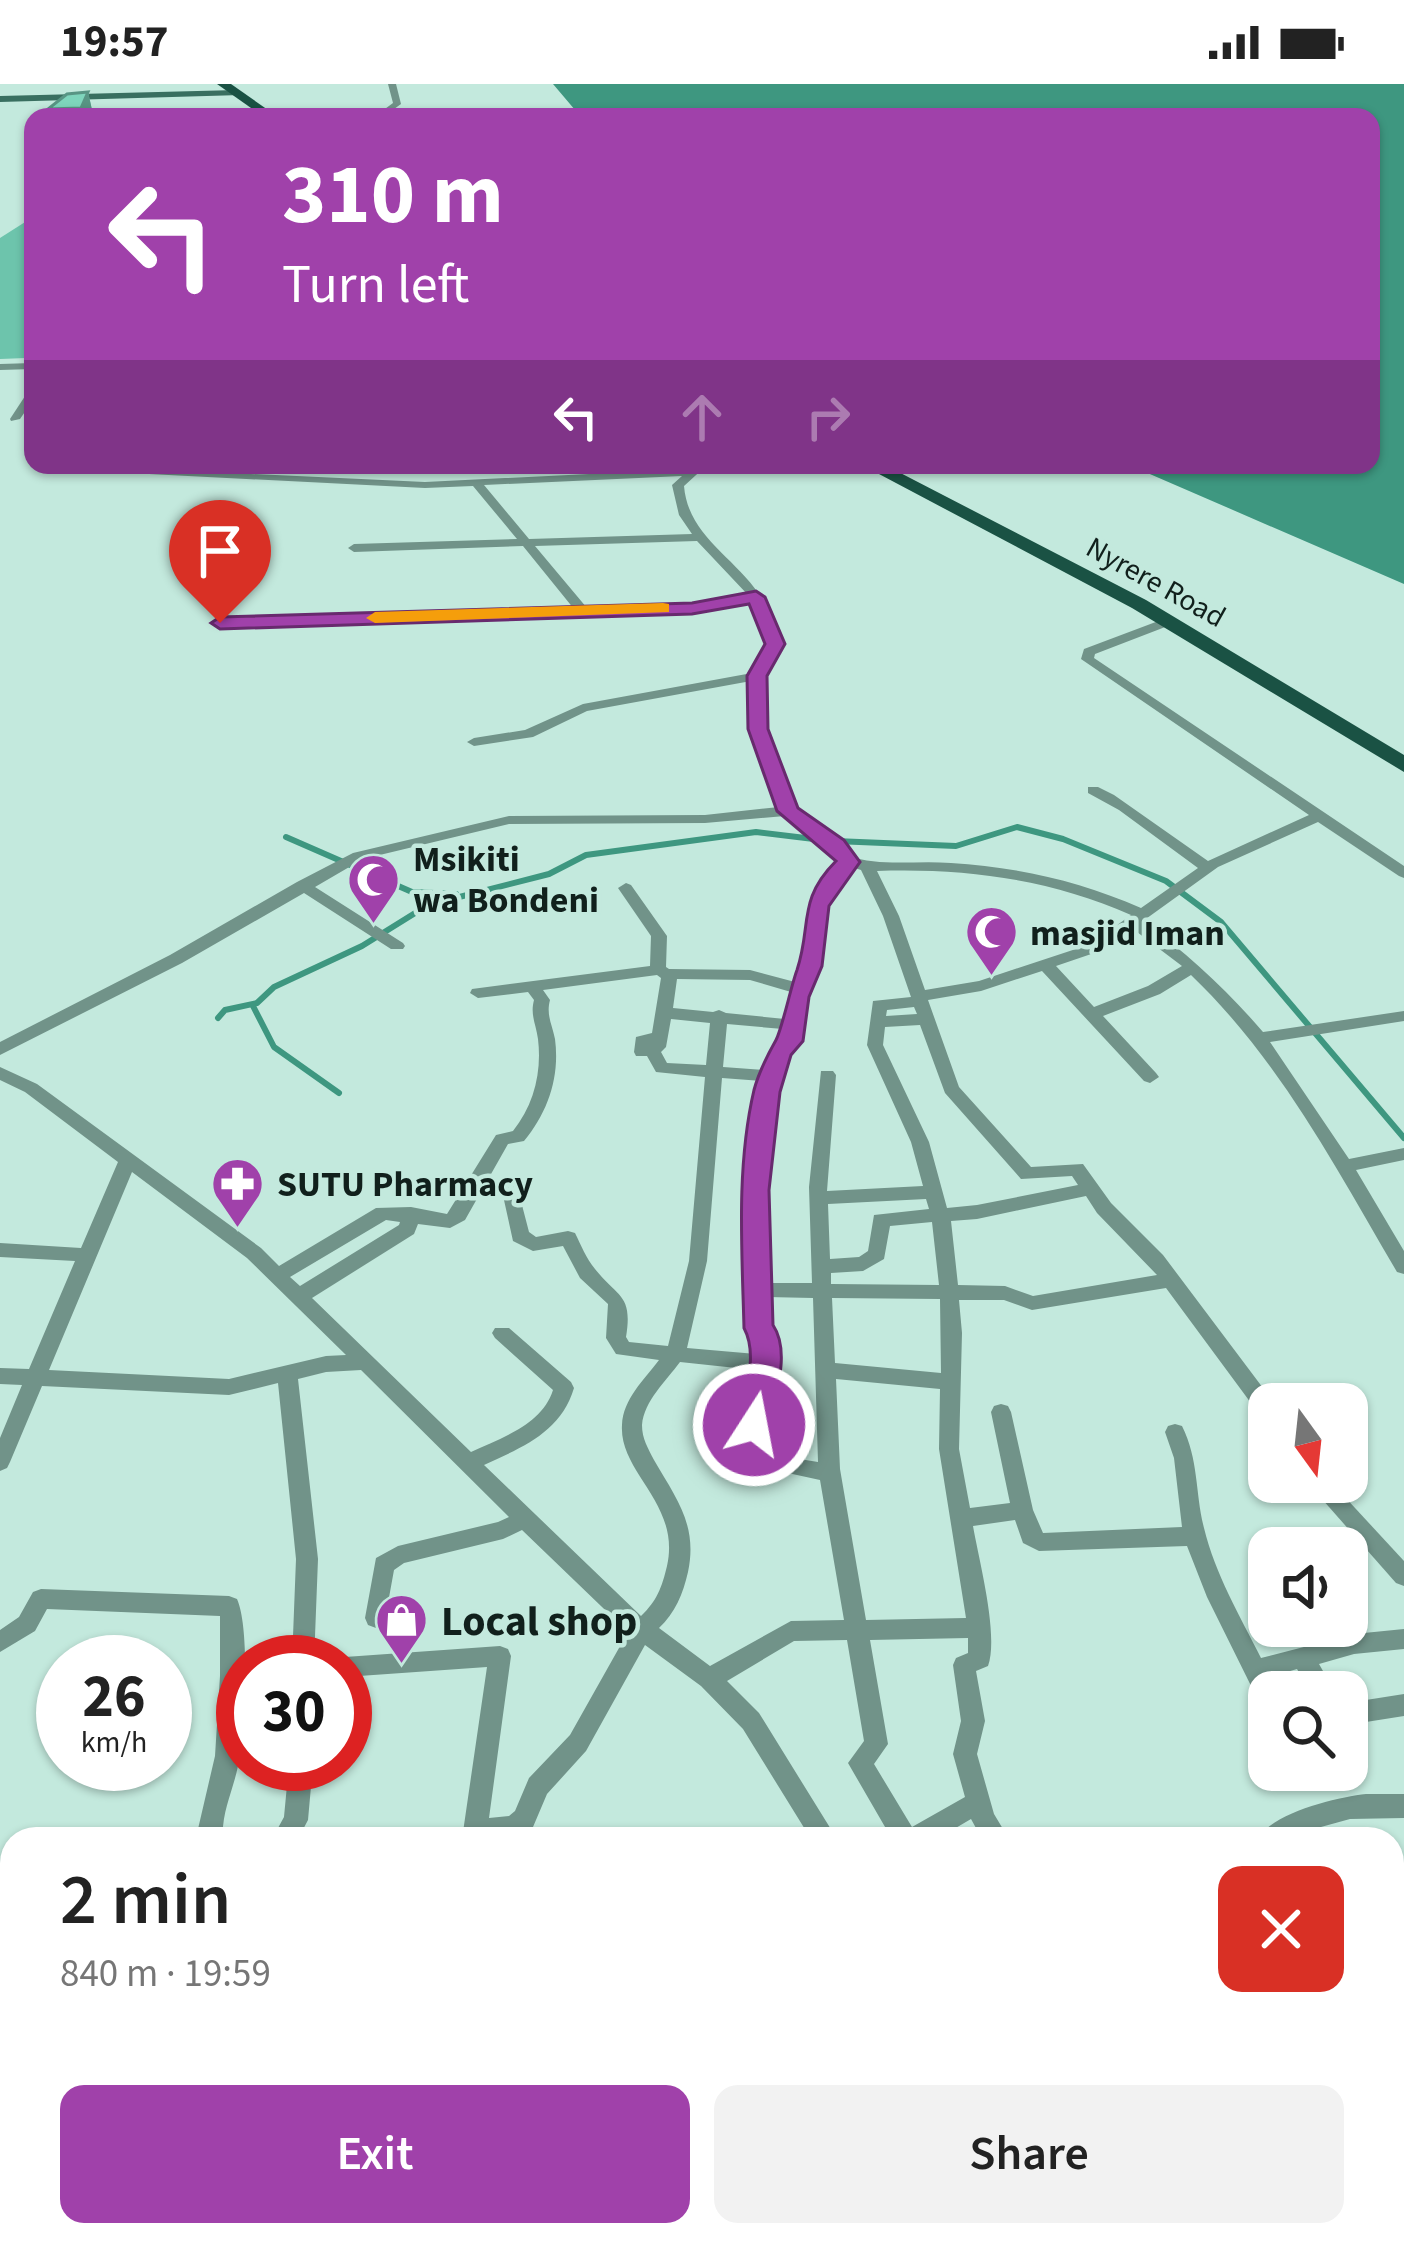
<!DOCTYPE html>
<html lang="en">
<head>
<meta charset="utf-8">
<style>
  body { margin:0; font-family:"Source Sans 3",sans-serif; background:#f2f2f2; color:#222; height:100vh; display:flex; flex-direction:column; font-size:45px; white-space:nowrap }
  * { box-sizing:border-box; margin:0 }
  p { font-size:39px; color:#767676 }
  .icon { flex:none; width:66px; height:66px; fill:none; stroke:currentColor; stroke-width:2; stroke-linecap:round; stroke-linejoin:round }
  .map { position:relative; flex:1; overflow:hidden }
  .details { position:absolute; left:0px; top:1743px; width:1404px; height:420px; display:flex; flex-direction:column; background:#fff; border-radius:36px 36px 0 0; box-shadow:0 3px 9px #0004 }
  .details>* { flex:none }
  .hud { position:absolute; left:24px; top:24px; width:1356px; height:366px; border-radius:24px; box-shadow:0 3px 9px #0004; background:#a041aa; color:#fff; overflow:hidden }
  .needle { width:78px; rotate:165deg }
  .controls { position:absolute; left:1248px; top:1299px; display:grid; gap:24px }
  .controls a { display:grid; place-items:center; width:120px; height:120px; border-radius:24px; background:#fff; box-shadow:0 3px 9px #0004; font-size:60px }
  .speed { position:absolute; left:36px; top:1551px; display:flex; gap:24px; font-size:60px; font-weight:700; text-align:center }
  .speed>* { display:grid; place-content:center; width:156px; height:156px; border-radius:50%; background:#fff; box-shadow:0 3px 9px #0004; line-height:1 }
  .speed small { font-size:30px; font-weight:400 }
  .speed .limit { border:18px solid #d22; background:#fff; color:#111 }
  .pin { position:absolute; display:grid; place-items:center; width:102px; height:102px; color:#fff; margin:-123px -51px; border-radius:50% 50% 50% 0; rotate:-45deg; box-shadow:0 0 12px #0007 }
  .pin .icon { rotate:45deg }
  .me { position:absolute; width:132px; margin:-66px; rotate:11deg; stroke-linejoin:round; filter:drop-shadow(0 0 9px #0008) }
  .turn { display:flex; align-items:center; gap:42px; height:252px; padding:0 60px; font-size:54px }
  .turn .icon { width:156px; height:156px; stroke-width:2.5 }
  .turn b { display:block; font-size:84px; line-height:102px }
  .lanes { display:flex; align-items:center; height:114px; padding:0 60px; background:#0003; justify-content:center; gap:60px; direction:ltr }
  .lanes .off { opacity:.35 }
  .round { display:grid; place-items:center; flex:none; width:126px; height:126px; border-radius:24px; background:#f2f2f2 }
  .summary { display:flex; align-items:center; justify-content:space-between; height:204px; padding:0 60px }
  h1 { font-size:72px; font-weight:600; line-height:90px }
  .action { display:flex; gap:24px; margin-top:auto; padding:24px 60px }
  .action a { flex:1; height:138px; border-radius:24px; background:#a041aa; color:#fff; font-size:48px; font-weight:600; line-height:138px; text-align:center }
  .action a+a { background:#f2f2f2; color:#222 }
  .status { display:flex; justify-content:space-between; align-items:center; height:84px; padding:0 60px; background:#fff; direction:ltr }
  .status svg { height:33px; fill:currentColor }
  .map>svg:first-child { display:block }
  .forest { fill:#6dc4ac }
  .water { fill:#3e9780 }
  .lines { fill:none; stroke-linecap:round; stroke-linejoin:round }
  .stream { stroke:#3e9780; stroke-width:6 }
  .street { fill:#719389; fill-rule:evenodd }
  .secondary { fill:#396f60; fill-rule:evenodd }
  .primary { fill:#1a5244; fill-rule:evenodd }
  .wall { fill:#6cb7a2 }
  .shaded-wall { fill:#589584 }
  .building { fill:#7ed5bc; stroke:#589584; stroke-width:3 }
  .route { fill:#a041aa; stroke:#682a6e; stroke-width:3 }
  .slow { fill:#f59e0b }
  .labels { text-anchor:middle; stroke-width:9; stroke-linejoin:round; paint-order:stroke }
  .far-street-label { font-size:30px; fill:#11201c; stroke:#c3e9dd }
  .poi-label { font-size:36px; font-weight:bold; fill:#11201c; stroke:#c3e9dd; text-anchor:start }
  .near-poi-label { font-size:42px; font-weight:bold; fill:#11201c; stroke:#c3e9dd; text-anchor:start }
</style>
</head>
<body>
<div class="status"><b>19:57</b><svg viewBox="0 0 49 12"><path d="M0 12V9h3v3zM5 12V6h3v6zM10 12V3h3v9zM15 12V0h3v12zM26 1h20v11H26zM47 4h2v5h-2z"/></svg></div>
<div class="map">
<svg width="1404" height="2163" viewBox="0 0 1404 2163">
  <rect width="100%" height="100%" fill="#c3e9dd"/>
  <!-- forest -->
  <polygon class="forest" points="33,133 33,262 26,274 0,275 0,154"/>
  <!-- water -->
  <polygon class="water" points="553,0 1404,0 1404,500 1129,381 1371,381 1371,33 581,33"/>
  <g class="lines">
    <!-- stream -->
    <g class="stream">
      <polyline points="286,753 412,808 456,810"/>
      <polyline points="835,757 956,762 1017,743 1063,755 1166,797 1221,838 1404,1054"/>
      <polyline points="253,922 274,963 339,1009"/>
      <polyline points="218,934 225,926 257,919 274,903 362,862 428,821 549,790 586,771 756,748 822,756"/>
    </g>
    <!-- street -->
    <g class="street">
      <polygon points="388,0 396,0 401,20 383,33 374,33 393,19"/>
      <polygon points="33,279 33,285 0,286 0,280"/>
      <polygon points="33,305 33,316 20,335 11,337 10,335 29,306"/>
      <path d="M694,381H707L684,402C688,451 733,472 759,510C768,522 775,538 780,553L781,560L764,592L765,645L794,725L841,758L848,772C881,783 916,776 951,779C1017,783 1080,797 1141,824L1198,784L1119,726L1088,709V703H1098L1114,711L1208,777L1309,731L1081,575L1084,565L1169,533L1173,534V540L1095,570L1094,574L1404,782V794L1399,792L1318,738L1218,783L1143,837C1188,870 1227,906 1263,948L1404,927V937L1270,958L1349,1075L1404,1064V1076L1356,1086L1404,1167V1190L1397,1188C1336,1084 1279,975 1191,891L1160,910L1103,932L1156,989L1159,993L1150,999L1144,997L1042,887L981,907L928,916L959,1003L1031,1083L1083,1080L1111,1119L1163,1171L1275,1320H1269V1336L1262,1334L1166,1204L1032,1226L1004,1216H959L962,1249L959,1365L970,1424L1010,1419L991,1328L994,1322L1001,1320L1008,1322L1011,1328L1033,1426L1043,1449L1182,1443L1174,1374L1165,1348L1168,1342L1175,1340L1182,1342C1199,1376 1195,1409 1204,1444C1215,1490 1240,1532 1261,1574L1354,1550L1404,1545V1565L1354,1570L1319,1580L1335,1608H1310L1297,1585L1270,1593L1278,1608H1269V1625L1261,1622L1207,1513L1187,1462L1039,1467L1023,1459L1015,1436L973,1442C979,1477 999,1551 988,1582L976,1587L985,1637L977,1670L994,1730L1009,1755H982L971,1735L937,1755H892L848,1679L864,1657L847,1556L794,1557L727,1597L759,1629L837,1755H811L743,1645L701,1602L645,1561L586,1667L547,1710L533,1743L514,1755H462L487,1583L345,1593V1578H336L337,1576L345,1573L500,1562L508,1565L511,1572L489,1734L509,1732L515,1727L529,1694L570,1651L628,1548L522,1446L503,1455L404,1479L394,1486L384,1541L376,1544L368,1541L365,1534L376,1474L398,1462L498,1438L509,1433L361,1286L326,1288L298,1295L318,1475L314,1578H292L296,1475L278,1299L229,1311L42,1302L10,1378L7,1384L0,1387V1354L22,1301L0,1300V1284L29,1285L75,1177L0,1173V1159L81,1164L118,1078L25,1008L0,996V983L37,1000L261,1164L279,1182L376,1124L411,1123L447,1130L496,1051L513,1047C534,1021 542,988 538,955C536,940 530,931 534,916L528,908L478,914L470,909L472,905L650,882L651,852L618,804L626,799L631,801L667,852L666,883L669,885L750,886L795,898C816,849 795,825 839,779L830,763L785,732L705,739L509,740L363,775L315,803L403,859L405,862L403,865H391L304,809L182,879L0,971V958L170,871L297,798L353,769L509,732L705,731L779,723L751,645V597L587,627L533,653L474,662L467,658L474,654L525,646L583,620L752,589L769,560L752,517L691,529L220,543L214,539L216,536L574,525L523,462L354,468L348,464L354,460L517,455L473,402L425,404L149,390L143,387L145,385L425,398L690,385ZM682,392L672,401L679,431L692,450L529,455L484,401ZM697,457L748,511L691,521L587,524L535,462ZM852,783L861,786L883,832L911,913L873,917L867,961L911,1058L923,1102L827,1107L836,991L833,987H821L809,1103L812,1199H767L765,1106L776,1008L787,970L798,957L805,912L818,882L825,822L836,800ZM877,787C965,784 1050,795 1131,831L1091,860L979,897L925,906L899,832ZM1133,845L1182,882L1148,902L1094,923L1056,882L1103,866ZM657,891L661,894L652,949L636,953L634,968L636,972H647L656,988L705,993L689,1177L668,1262L629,1258L626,1253C633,1210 618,1214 595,1185C586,1174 581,1161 575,1149L568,1147L536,1153L529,1148L517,1102L511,1100L502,1107L513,1157L533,1167L563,1162L580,1194L608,1220L606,1254L616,1270L659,1276C644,1296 623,1315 622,1341C619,1389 681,1419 667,1482C662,1503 657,1517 641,1532L484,1381C523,1363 561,1348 574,1304L571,1298L509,1244H495L492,1249L495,1254L553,1306C542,1341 501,1354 471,1368L312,1214L414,1150L418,1140L450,1144L465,1136L508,1060L524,1057C548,1028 560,993 555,955C552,940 546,931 550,916L543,906ZM677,895L750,896L791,908L785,935L726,929L719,926L713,928L673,924ZM914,923L917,930L886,932L887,926ZM671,935L710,939L706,981L667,979L661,968L666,963ZM727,940L783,945L782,955L771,968L765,986L723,983ZM920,941L945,1009L1021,1095L1072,1092L1078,1101L977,1121L947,1124L929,1058L883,961L885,943ZM722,994L762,997L747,1106L748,1244L756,1255V1270L687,1264L707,1177ZM132,1088L247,1174L346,1271L326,1272L229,1295L49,1286ZM1086,1112L1097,1129L1157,1191L1033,1212L1005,1202L958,1201L951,1137L977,1135ZM926,1115L929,1125L874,1131L868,1167L859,1173L830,1175L828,1120ZM386,1136L400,1138L399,1141L300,1202L290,1193ZM932,1138L939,1201L831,1200V1189L863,1187L884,1175L890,1142ZM767,1213L813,1214L818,1378L787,1373L766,1346L776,1279V1253L768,1242ZM832,1214L940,1215L941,1289L835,1279ZM680,1278L755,1286L745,1348L774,1386L820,1396L844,1536L791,1537L710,1582L659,1544C675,1529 683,1510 688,1488C698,1441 676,1414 654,1376C648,1364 642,1355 642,1341C644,1317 666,1297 680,1278ZM836,1295L940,1305L939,1365L966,1534L866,1536L840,1385ZM968,1554V1569L956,1574L953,1581L961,1637L953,1670L965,1713L912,1743L874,1680L888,1660L870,1556Z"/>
      <polygon points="1307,1398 1331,1398 1404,1477 1404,1502 1396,1499"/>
      <path d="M41,1505L229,1512L237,1515C251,1547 244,1646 238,1682C233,1707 221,1729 223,1755H199L198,1745L215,1672L220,1592V1532L47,1525L35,1547L0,1568V1546L19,1533L33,1508Z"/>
      <polygon points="1404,1610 1404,1632 1347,1641 1347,1619"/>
      <polygon points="289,1680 313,1680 308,1736 298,1755 272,1755 284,1733"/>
      <path d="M1366,1710H1404V1734L1350,1735L1321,1743L1294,1755H1258C1271,1729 1338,1713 1366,1710Z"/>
      <polygon points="12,1889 12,1915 0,1917 0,1891"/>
      <polygon points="12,1947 12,1973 0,1976 0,1950"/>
      <polygon points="12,1994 12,2022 0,2024 0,1996"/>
      <polygon points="1392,2001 1404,2002 1404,2030 1392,2029"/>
      <polygon points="12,2044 12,2072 0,2075 0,2047"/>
      <polygon points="12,2096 12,2124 0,2127 0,2099"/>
      <polygon points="29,2151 133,2151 134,2163 21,2163 25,2153"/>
      <polygon points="200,2151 228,2151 229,2163 201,2163"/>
      <polygon points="290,2151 318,2151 319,2163 291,2163"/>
      <polygon points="430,2151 458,2151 457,2163 429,2163"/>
      <rect x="588" y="2151" width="28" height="12"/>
      <rect x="674" y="2151" width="28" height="12"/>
      <polygon points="890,2151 918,2151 920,2163 892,2163"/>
      <polygon points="1067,2151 1096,2151 1101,2163 1072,2163"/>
      <polygon points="1197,2151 1225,2151 1230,2163 1202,2163"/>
      <polygon points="1361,2151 1389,2151 1390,2163 1362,2163"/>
    </g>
    <!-- secondary -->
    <polygon class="secondary" points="237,6 241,11 0,18 0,12"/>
    <!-- primary -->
    <g class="primary">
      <polygon points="217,0 231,0 278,33 264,33"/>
      <polygon points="862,381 885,381 1146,516 1404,671 1404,688 1132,524"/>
    </g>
  </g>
  <!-- wall -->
  <polygon class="wall" points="88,8 92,26 89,33 50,33 48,25"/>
  <!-- shaded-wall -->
  <polygon class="shaded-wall" points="88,8 92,26 89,33 83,33 81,24"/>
  <!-- building -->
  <polygon class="building" points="88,8 81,24 48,25 67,10"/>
  <!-- route -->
  <path class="route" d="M756,507L765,513L785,560L767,592L768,645L798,724L844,756L860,778L829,822L822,882L809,913L803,957L791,971L780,1008L769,1106L773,1241C791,1268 775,1311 770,1341L754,1354L738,1341C744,1311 759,1272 744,1244C742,1166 736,1083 754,1006C759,987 767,972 776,956C782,945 791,902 797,886C812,841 797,816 836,777L777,727L748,645L747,592L765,560L749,520L692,530L220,545L211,539L220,533L692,519Z"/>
  <!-- slow -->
  <polygon class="slow" points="663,519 669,520 669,528 375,539 366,534 375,528"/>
  <!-- icons -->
  <defs>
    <symbol id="mosque-pin" viewBox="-11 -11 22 30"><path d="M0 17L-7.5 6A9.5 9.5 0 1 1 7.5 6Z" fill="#a041aa" stroke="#c3e9dd"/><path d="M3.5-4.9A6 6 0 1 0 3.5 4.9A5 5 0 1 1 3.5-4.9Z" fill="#fff"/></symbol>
    <symbol id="pharmacy-pin" viewBox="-11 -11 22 30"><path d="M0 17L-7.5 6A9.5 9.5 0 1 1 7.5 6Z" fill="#a041aa" stroke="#c3e9dd"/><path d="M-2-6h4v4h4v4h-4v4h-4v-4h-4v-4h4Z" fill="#fff"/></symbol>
    <symbol id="shop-pin" viewBox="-11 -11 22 30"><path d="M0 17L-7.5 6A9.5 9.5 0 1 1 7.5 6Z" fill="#a041aa" stroke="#c3e9dd"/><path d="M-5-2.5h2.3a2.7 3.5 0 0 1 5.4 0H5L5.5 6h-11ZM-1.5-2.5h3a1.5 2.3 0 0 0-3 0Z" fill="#fff"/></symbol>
  </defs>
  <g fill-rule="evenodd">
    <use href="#mosque-pin" x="344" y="766" width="59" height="81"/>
    <use href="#mosque-pin" x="962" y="818" width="59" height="81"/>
    <use href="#pharmacy-pin" x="208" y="1070" width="59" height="81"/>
    <use href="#shop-pin" x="372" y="1506" width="59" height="81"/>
  </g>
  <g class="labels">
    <!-- far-street labels -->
    <g class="far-street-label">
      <text transform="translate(1156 498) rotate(29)" y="10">Nyrere Road</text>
    </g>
    <!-- poi labels -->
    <g class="poi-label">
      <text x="413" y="787">Msikiti<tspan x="413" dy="41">wa Bondeni</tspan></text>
      <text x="1030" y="861">masjid Iman</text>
      <text x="277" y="1112">SUTU Pharmacy</text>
    </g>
    <!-- near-poi labels -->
    <g class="near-poi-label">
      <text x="441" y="1551">Local shop</text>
    </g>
  </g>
</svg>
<div class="controls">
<a><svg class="needle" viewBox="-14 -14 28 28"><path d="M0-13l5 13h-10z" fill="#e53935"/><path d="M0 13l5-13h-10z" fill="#767676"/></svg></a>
<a><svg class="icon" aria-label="sound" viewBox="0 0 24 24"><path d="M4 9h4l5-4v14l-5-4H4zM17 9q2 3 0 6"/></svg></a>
<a><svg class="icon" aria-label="search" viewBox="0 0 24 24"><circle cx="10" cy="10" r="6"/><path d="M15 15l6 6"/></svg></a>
</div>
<div class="speed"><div>26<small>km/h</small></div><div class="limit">30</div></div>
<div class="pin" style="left:220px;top:539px;background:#d93025"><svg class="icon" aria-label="arrive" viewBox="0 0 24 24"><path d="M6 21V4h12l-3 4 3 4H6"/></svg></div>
<svg class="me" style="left:754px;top:1341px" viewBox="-20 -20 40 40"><circle r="17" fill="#a041aa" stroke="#fff" stroke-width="3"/><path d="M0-11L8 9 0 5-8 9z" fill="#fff"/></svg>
<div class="hud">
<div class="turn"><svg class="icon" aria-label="left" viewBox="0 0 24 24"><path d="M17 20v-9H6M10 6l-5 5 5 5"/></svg><div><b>310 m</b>Turn left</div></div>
<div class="lanes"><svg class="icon" aria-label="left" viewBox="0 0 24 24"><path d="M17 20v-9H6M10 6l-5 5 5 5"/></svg><svg class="icon off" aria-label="ahead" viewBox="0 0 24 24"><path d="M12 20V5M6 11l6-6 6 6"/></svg><svg class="icon off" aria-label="right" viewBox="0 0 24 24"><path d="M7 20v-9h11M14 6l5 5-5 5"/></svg></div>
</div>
<section class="details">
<div class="summary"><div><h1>2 min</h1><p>840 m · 19:59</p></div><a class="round" style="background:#d93025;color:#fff"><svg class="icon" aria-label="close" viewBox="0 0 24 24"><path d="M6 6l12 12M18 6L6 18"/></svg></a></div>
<div class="action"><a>Exit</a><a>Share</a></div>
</section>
</div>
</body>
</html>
